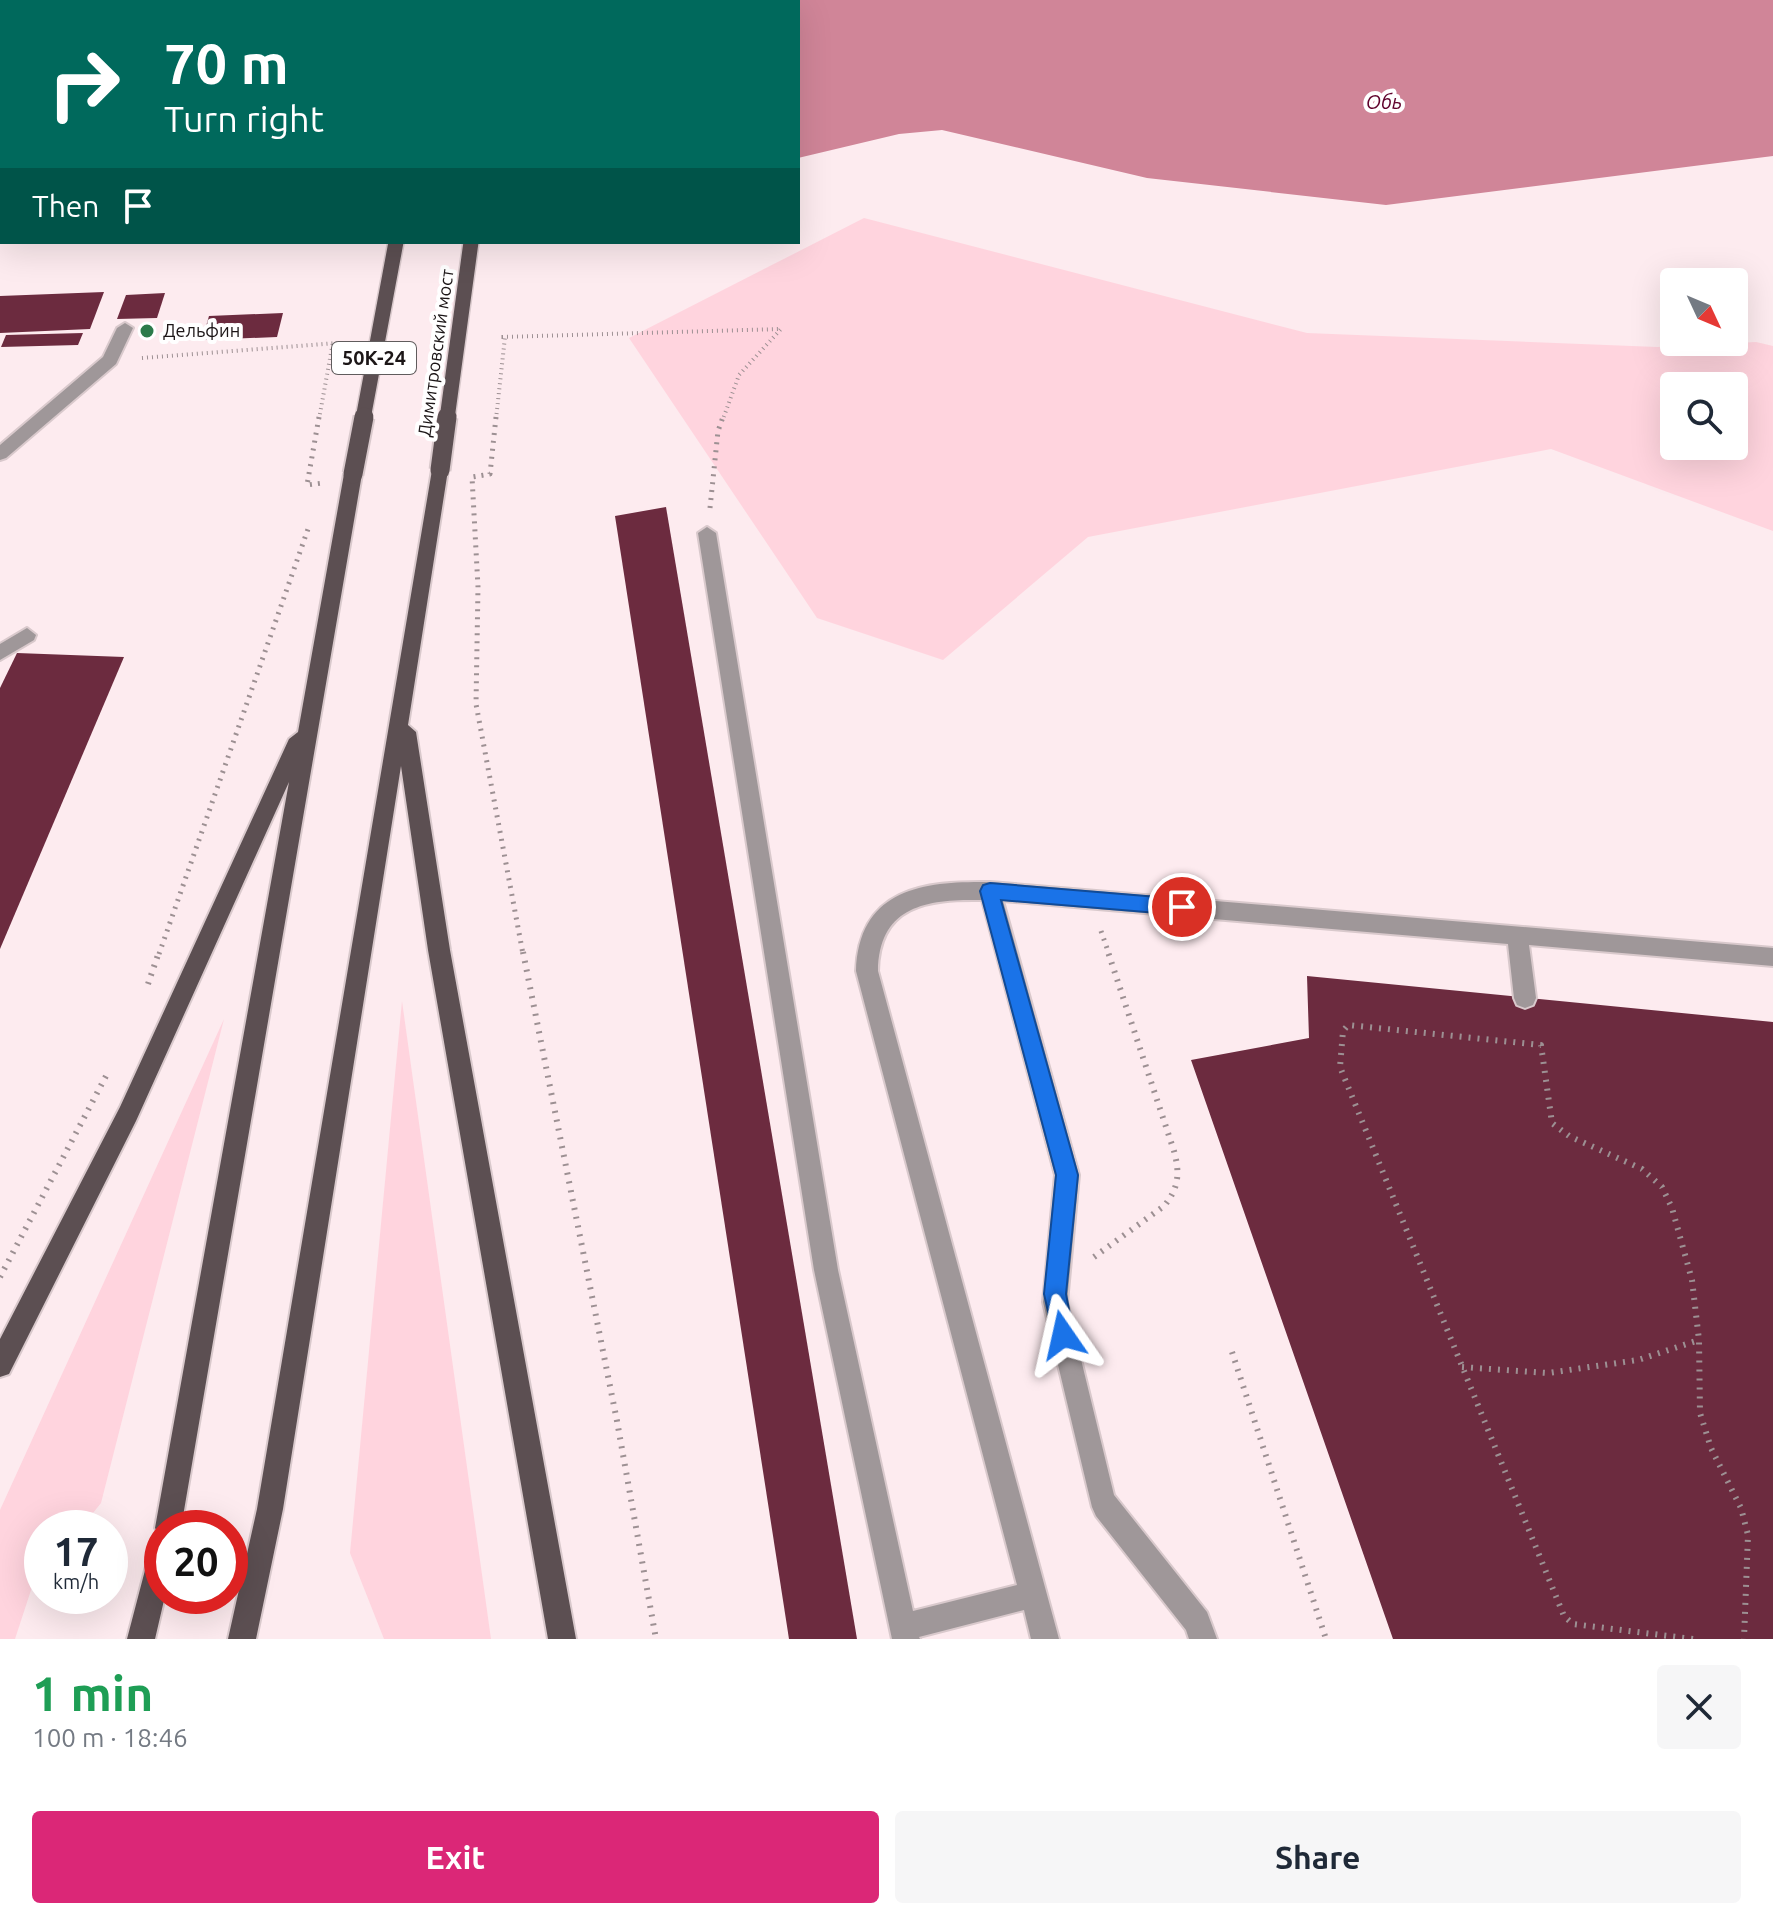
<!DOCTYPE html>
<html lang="en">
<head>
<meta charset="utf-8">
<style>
  body { margin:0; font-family:Ubuntu,sans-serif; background:#f6f6f7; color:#1f2937; height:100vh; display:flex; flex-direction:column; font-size:30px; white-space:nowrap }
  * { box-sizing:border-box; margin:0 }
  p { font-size:26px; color:#747a83 }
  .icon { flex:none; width:44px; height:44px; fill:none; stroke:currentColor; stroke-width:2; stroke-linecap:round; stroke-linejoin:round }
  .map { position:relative; height:1639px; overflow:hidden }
  .drawer { display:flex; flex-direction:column; background:#fff; flex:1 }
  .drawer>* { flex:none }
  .top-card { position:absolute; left:0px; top:0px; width:800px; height:244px; box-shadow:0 8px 32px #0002; background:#00695c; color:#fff; overflow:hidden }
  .needle { width:52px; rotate:134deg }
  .tools { position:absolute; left:1660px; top:268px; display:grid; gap:16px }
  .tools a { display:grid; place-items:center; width:88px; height:88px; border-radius:8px; background:#fff; box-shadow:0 8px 32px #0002; font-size:40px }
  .speed { position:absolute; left:24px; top:1510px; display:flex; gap:16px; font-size:40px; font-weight:700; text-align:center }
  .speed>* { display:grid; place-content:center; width:104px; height:104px; border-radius:50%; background:#fff; box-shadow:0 8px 32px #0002; line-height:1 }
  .speed small { font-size:20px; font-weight:400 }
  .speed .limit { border:12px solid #d22; background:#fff; color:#111 }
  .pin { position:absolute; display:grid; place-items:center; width:68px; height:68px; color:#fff; margin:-34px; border:4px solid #fff; border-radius:50%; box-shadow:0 2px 8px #0007 }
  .me { position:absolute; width:88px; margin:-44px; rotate:349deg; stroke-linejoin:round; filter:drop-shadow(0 0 6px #0008) }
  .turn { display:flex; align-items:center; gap:28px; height:168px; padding:0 32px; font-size:36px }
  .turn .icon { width:104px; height:104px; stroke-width:2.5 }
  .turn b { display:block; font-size:56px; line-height:68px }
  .then { display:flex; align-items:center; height:76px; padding:0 32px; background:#0003; gap:16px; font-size:30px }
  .round { display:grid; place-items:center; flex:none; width:84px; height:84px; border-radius:8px; background:#f6f6f7 }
  .headline { display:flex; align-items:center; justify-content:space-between; height:136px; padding:0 32px }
  h1 { font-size:48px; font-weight:600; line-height:60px; color:#1e9e55 }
  .action { display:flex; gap:16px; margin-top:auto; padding:16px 32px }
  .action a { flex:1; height:92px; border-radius:8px; background:#db2777; color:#fff; font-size:32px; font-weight:600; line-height:92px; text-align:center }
  .action a+a { background:#f6f6f7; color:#1f2937 }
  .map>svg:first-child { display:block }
  .green { fill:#ffd4de; fill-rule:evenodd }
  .water { fill:#d08598 }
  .building { fill:#6c2b3f }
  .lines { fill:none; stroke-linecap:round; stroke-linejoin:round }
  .lane-casing { stroke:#d9c9cc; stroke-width:4 }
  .primary-casing { stroke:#d9c9cc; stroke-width:4 }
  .path-far2 { stroke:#9d9093; stroke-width:4; stroke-dasharray:1 4; stroke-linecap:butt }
  .path-far1 { stroke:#9d9093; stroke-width:5; stroke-dasharray:2 6; stroke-linecap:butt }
  .path { stroke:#9d9093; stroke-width:6; stroke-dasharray:2 7; stroke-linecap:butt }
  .lane { fill:#9f9799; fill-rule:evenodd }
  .primary { fill:#5c4f52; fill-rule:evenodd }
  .primary-bridge-far1-casing { stroke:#d9c9cc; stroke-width:18; stroke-linecap:butt }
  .primary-bridge-casing { stroke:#d9c9cc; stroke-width:23; stroke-linecap:butt }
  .primary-bridge-far1 { stroke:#5c4f52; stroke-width:15 }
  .primary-bridge { stroke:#5c4f52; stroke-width:19 }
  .route { fill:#1a73e8; stroke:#114b97; stroke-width:2 }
  .poi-dot { fill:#2c7a4a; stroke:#fff; stroke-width:3 }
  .labels { text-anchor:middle; stroke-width:8; stroke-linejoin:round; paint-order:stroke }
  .far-poi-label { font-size:18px; fill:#1c1617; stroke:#fff; text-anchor:start }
  .far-street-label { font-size:18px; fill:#1c1617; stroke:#fff }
  .far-water-label { font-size:20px; font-style:italic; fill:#5f012b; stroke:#fff }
  .shield { fill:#fff; stroke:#605c5d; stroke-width:2 }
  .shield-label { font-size:20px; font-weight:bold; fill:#1c1617 }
</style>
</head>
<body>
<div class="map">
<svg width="1773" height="1639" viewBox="0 0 1773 1639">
  <rect width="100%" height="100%" fill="#fdebef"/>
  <!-- green -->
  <g class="green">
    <path d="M864,218L1307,333L1657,347L1756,342L1773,346V531L1551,449L1088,537L943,660L817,618L629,338ZM1734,386V446H1674V386Z"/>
    <polygon points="402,1001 491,1639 384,1639 350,1553"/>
    <polygon points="224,1019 101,1503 81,1528 42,1528 42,1576 32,1587 15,1639 0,1639 0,1510"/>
  </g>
  <!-- water -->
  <polygon class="water" points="0,0 1773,0 1773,156 1386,205 1147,178 942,130 899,134 798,158 798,2 2,2 0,209"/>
  <!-- building -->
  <g class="building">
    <polygon points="104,292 90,329 0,333 0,296"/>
    <polygon points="165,293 157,318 117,319 126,295"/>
    <polygon points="283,313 277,337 202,340 209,316"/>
    <polygon points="83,333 78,345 1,347 6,335"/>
    <polygon points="666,507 857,1639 789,1639 615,516"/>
    <polygon points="17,653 124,657 0,949 0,688"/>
    <polygon points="1307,976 1773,1022 1773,1639 1393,1639 1191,1060 1309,1038"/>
  </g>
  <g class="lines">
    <defs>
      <g id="lane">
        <polygon points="125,323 133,328 116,364 6,458 0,460 0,445 103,357 117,328"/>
        <path d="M707,527L716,533L838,1270L913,1611L1017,1585L856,971C859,888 924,881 990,882L1773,948V966L1529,945L1536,998L1533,1005L1525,1008L1517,1005L1514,998L1508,944L1003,901L1079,1175L1067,1302L1114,1495L1207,1612L1217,1639H1189L1186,1630L1096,1516L1092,1507L1043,1302L1055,1175L982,900C928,899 879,905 878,971L1059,1639H1031L1024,1610L919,1637L920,1639H892L814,1270L698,533Z"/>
        <polygon points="27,628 36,635 34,640 0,660 0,644"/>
      </g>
      <g id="primary">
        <rect x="435" y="0" width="12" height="2"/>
        <rect x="498" y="0" width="12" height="2"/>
        <polygon points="440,464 448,470 408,725 416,732 450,950 576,1639 548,1639 428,950 401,766 283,1509 256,1639 228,1639 257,1509 432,470"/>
        <polygon points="353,468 362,474 181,1528 162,1528 162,1539 155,1528 289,782 136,1121 9,1374 0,1377 0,1339 120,1107 289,739 298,732 344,474"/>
        <polygon points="162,1542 162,1596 165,1596 155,1639 127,1639 149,1555 153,1546"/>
      </g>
    </defs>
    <!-- lane casing -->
    <use href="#lane" class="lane-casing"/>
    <!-- primary casing -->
    <use href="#primary" class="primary-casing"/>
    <!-- path-far2 -->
    <g class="path-far2">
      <polyline points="502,337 781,329 739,375 723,419"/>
      <polyline points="142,358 337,343"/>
      <polyline points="319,419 333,342"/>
      <polyline points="496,419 505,337 498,337"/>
    </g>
    <!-- path-far1 -->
    <g class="path-far1">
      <polyline points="319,417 307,485 323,483"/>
      <polyline points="496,417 490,474 472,477 478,587 476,704 523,954"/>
      <polyline points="710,508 718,431 723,417"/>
      <polyline points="1101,931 1109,954"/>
      <polyline points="159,954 308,529"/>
    </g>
    <!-- path -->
    <g class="path">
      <polyline points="523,952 617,1421 656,1639"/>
      <polyline points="148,984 159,952"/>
      <path d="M1094,1257L1164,1206C1179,1188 1180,1173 1174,1151L1108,952"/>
      <polyline points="0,1277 106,1076"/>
      <polyline points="1232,1352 1326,1639"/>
      <polyline points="1462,1367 1548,1373 1638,1360 1699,1340"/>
      <polyline points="1693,1639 1573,1624 1564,1616 1340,1067 1343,1031 1348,1025 1541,1045 1552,1123 1569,1136 1642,1169 1662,1187 1672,1208 1692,1280 1699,1340 1700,1413 1711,1448 1741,1508 1748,1535 1744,1639"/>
    </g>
    <!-- lane -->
    <use href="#lane" class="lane"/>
    <!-- primary -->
    <use href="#primary" class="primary"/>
    <defs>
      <g id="primary-bridge-far1">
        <polyline points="363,419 396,242"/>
        <polyline points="447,419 471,242"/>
      </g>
      <g id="primary-bridge">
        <polyline points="440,470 447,417"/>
        <polyline points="353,474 364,417"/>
      </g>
    </defs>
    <!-- primary-bridge-far1 casing -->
    <use href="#primary-bridge-far1" class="primary-bridge-far1-casing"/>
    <!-- primary-bridge casing -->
    <use href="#primary-bridge" class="primary-bridge-casing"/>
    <!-- primary-bridge-far1 -->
    <use href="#primary-bridge-far1" class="primary-bridge-far1"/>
    <!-- primary-bridge -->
    <use href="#primary-bridge" class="primary-bridge"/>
  </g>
  <!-- route -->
  <polygon class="route" points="990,883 1182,899 1189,902 1192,907 1189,913 1182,915 1001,900 1078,1175 1066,1294 1074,1335 1070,1343 1063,1346 1055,1343 1044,1294 1056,1175 980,891 983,885"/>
  <!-- markers -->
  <circle class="poi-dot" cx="147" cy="331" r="8"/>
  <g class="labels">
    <!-- far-poi labels -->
    <g class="far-poi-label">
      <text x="163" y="337">Дельфин</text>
    </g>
    <!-- far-street labels -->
    <g class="far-street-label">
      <text transform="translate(436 353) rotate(-82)" y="6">Димитровский мост</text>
    </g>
    <!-- far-water labels -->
    <g class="far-water-label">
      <text x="1384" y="109">Обь</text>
    </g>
    <!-- shield labels -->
    <rect class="shield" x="332" y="342" width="84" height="32" rx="6"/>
    <g class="shield-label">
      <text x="374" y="365">50К-24</text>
    </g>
  </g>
</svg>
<div class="tools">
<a><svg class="needle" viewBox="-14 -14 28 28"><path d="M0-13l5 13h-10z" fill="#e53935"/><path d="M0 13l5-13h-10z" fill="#747a83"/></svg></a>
<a><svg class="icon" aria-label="search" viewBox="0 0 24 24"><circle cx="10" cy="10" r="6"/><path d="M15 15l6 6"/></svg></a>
</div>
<div class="speed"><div>17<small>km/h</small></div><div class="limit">20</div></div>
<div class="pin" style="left:1182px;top:907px;background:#d93025"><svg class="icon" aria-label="arrive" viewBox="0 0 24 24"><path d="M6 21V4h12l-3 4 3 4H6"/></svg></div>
<svg class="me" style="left:1063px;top:1335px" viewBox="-20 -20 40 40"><path d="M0-17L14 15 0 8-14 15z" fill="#1a73e8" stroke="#fff" stroke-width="4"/></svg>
<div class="top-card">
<div class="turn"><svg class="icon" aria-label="right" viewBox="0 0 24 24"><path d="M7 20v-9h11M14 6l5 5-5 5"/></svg><div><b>70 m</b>Turn right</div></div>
<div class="then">Then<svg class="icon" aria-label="arrive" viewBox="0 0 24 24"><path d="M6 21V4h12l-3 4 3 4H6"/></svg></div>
</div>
</div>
<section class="drawer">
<div class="headline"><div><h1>1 min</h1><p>100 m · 18:46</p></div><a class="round"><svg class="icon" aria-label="close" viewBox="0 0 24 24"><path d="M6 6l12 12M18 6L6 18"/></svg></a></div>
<div class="action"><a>Exit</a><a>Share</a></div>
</section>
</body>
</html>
